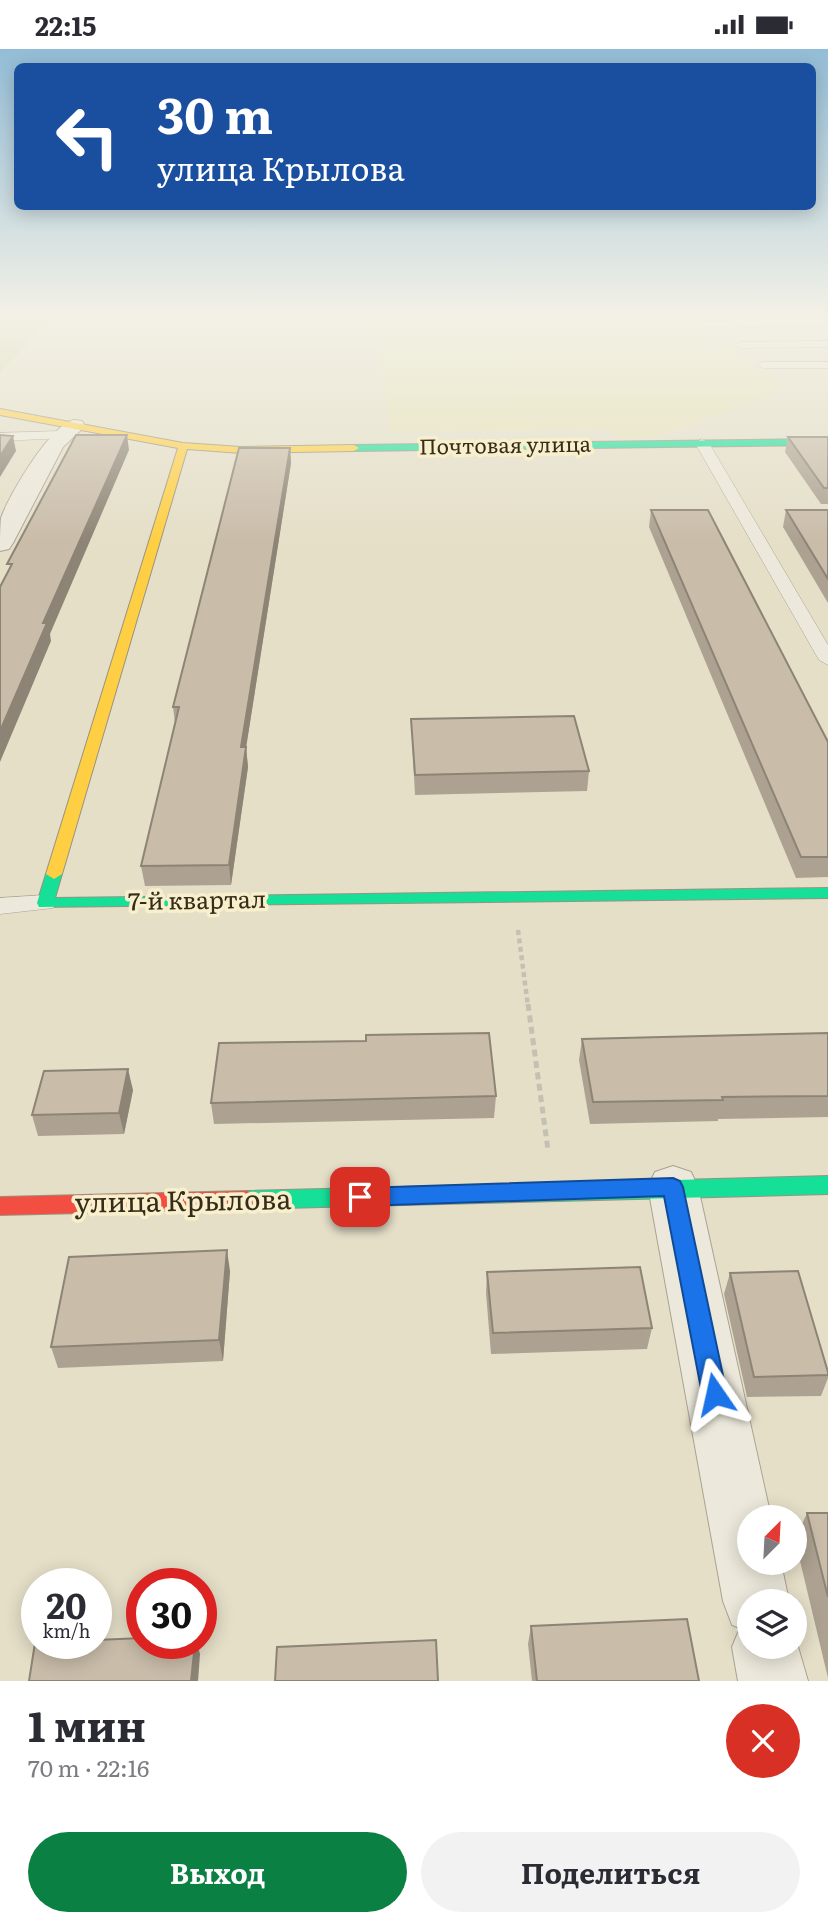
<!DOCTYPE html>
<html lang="ru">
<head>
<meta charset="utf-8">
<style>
  body { margin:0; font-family:Literata,serif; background:#f2f2f3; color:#2b2b33; height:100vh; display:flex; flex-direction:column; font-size:26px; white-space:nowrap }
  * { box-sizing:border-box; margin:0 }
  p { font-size:23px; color:#7c7c81 }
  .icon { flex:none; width:38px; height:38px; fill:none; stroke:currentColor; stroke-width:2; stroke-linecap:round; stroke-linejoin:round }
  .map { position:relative; height:1632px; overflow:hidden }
  .side { display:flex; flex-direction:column; background:#fff; flex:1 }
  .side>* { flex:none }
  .hud { position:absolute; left:14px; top:14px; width:802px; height:147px; border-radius:10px; box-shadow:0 4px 18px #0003; background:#1a4fa0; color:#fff; overflow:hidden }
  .needle { width:46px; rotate:24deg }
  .buttons { position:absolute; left:737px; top:1456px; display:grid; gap:14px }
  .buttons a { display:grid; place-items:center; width:70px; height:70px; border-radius:50%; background:#fff; box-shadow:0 4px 18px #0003; font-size:35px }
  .speed { position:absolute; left:21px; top:1519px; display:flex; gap:14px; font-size:35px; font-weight:700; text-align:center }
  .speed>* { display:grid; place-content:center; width:91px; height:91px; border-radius:50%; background:#fff; box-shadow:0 4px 18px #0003; line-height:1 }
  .speed small { font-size:18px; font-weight:400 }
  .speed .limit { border:10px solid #d22; background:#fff; color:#111 }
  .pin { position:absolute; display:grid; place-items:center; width:60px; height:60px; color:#fff; margin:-30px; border-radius:14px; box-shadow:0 4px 10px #0006 }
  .me { position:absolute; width:77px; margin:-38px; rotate:349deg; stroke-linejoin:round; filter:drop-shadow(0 0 5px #0008) }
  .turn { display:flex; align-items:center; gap:24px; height:147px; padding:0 28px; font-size:32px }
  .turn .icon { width:91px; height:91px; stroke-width:2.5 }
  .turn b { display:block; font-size:49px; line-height:60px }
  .round { display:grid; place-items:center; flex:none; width:74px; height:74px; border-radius:37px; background:#f2f2f3 }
  .overview { display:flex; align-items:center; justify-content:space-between; height:119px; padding:0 28px }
  h1 { font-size:42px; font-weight:700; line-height:52px }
  .primary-button { display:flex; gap:14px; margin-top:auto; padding:14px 28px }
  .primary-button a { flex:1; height:80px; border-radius:42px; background:#0b8043; color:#fff; font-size:28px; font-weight:700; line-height:80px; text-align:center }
  .primary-button a+a { background:#f2f2f3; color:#2b2b33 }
  .status { display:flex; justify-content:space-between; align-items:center; height:49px; padding:0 35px; background:#fff; direction:ltr }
  .status svg { height:19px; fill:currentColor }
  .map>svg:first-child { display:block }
  .farmland { fill:#e6e1b7 }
  .green { fill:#d2d6a9 }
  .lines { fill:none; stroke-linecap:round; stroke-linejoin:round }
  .lane-casing { stroke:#a9a292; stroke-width:1 }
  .street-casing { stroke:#a9a292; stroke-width:2 }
  .fast-casing { stroke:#999282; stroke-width:2 }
  .slow-casing { stroke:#999282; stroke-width:2 }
  .jam-casing { stroke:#999282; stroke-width:2 }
  .path-far1 { stroke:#c4c0b2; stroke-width:4.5; stroke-dasharray:5 3.5; stroke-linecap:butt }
  .path { stroke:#c4c0b2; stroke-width:5; stroke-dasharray:7 4.5; stroke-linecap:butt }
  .lane { fill:#ece8db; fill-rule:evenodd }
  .street { fill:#ece8db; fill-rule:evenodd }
  .fast { fill:#16e098; fill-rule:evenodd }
  .slow { fill:#ffcf43; fill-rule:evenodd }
  .jam { fill:#f24e42; fill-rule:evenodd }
  .wall { fill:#ada291 }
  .shaded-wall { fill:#8d8476 }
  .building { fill:#c9bca9; stroke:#8d8476; stroke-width:2 }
  .route { fill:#1a73e8; stroke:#114b97; stroke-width:2 }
  .labels { text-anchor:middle; stroke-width:7; stroke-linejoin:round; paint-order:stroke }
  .far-street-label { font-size:21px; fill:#372b1a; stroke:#f8efcc }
  .street-label { font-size:24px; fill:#372b1a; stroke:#f8efcc }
  .near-street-label { font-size:28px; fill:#372b1a; stroke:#f8efcc }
</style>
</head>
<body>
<div class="status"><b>22:15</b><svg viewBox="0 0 49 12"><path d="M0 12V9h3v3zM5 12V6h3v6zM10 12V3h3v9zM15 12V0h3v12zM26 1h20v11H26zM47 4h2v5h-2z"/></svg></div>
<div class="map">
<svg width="828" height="1632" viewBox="0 0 828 1632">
  <rect width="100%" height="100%" fill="#e5dfc8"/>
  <!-- farmland -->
  <polygon class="farmland" points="373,264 682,264 781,336 769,348 653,388 618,389 613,380 390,383"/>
  <!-- green -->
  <polygon class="green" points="0,264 57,264 0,324"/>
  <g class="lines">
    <defs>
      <g id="lane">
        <polygon points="828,270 828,276 707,278 702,275 707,272"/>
        <polygon points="828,292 828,298 740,299 735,296 740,293"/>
        <polygon points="828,313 828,319 763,319 757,316 763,313"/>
        <polygon points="61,382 66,383 66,389 0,392 0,384"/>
        <polygon points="702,390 709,394 828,596 828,616 819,611 695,394"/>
        <polygon points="45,846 53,849 57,854 53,859 0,865 0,849"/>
      </g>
      <g id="street">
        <path d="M74,371L82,372L85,377L63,398L13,494L9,500L0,502C0,492 0,478 1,469C9,446 50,376 74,371Z"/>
        <polygon points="673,1117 691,1123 698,1138 771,1468 749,1468 749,1514 781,1514 789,1552 749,1552 749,1598 794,1598 794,1584 808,1632 738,1632 732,1598 740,1579 732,1576 723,1552 648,1138 655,1123"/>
      </g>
      <g id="fast">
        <polygon points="828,390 828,396 354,402 349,399 354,396"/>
        <polygon points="54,820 62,825 55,849 828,839 828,849 39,858 37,854 46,825"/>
        <polygon points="828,1127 828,1145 247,1160 240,1157 236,1151 240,1145 247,1142"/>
      </g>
      <polygon id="slow" points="0,360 183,394 241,398 354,396 359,399 354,402 241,404 187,400 62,825 54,830 46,825 178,399 0,366"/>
      <polygon id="jam" points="247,1142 254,1145 258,1151 254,1157 247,1160 0,1166 0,1148"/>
    </defs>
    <!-- lane casing -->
    <use href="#lane" class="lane-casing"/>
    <!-- street casing -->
    <use href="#street" class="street-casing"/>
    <!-- fast casing -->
    <use href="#fast" class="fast-casing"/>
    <!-- slow casing -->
    <use href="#slow" class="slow-casing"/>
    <!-- jam casing -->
    <use href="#jam" class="jam-casing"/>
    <!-- path-far1 -->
    <polyline class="path-far1" points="518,881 528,957"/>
    <!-- path -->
    <polyline class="path" points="528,955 548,1101"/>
    <!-- lane -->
    <use href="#lane" class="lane"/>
    <!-- street -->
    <use href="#street" class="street"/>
    <!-- fast -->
    <use href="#fast" class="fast"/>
    <!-- slow -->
    <use href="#slow" class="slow"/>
    <!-- jam -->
    <use href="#jam" class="jam"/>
  </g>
  <!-- wall -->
  <g class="wall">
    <polygon points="788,388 828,388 828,455 821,455 785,403"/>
    <polygon points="290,399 291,414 246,698 248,718 231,836 145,837 141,817 175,674 173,658"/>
    <polygon points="651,461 828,693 828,828 796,829 649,478"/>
    <polygon points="786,461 828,461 828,554 783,478"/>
    <polygon points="411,670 589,722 587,742 415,746"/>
    <polygon points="828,984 828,1068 718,1070 718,1072 590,1075 579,1011 582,990"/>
    <polygon points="133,1041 124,1085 38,1087 32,1066"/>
    <polygon points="496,1047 494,1069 214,1075 211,1054"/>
    <polygon points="230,1222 223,1312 58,1319 51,1298"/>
    <polygon points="487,1223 652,1279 647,1300 491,1305 486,1244"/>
    <polygon points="730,1224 828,1323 828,1329 821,1347 747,1348 724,1245"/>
    <polygon points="807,1464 828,1464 828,1629 795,1491"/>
    <polygon points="531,1577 699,1632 532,1632 528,1595"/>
  </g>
  <!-- shaded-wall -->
  <g class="shaded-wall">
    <polygon points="127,386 129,401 50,585 51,592 0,713 0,682 43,574"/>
    <polygon points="13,387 16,402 0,428 0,407"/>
    <polygon points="290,399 291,414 243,718 241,698"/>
    <polygon points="246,698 248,718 231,836 229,816"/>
    <polygon points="128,1020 133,1041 124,1085 119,1064"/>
    <polygon points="227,1201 230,1222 223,1312 219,1291"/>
    <polygon points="195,1594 197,1594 200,1605 198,1632 191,1632"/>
  </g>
  <!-- building -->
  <g class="building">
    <polygon points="0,386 13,387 0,407"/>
    <polygon points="76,386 127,386 43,574 47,574 0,682 0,538 12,515 7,515"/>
    <polygon points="788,388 828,388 828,439 824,439"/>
    <polygon points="239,399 290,399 241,698 246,698 229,816 141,817 179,658 173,658"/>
    <polygon points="651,461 708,461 828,693 828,808 801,808"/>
    <polygon points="786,461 828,461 828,530"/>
    <polygon points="574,667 589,722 415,726 411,670"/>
    <polygon points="489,984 496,1047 211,1054 219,994 366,992 366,986"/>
    <polygon points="828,984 828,1047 722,1048 723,1051 593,1053 582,990"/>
    <polygon points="128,1020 119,1064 32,1066 44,1022"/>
    <polygon points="227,1201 219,1291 51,1298 69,1208"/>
    <polygon points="640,1218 652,1279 493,1284 487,1223"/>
    <polygon points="798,1222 828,1323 828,1326 754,1328 730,1224"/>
    <polygon points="807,1464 828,1464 828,1548"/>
    <polygon points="687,1570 699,1632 537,1632 531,1577"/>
    <polygon points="142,1589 142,1594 195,1594 191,1632 29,1632 35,1594 96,1594 96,1591"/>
    <polygon points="436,1591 438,1632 275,1632 277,1598"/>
  </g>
  <!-- sky -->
  <linearGradient id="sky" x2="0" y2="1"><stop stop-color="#93bdd7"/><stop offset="0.54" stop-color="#f3f1e6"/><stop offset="1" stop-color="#f3f1e6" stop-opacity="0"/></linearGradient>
  <rect width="828" height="493" fill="url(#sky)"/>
  <!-- route -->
  <polygon class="route" points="673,1129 680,1132 683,1138 727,1345 723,1353 715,1357 706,1353 702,1345 664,1147 360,1157 352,1154 349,1148 352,1142 360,1139"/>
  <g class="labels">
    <!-- far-street labels -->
    <g class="far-street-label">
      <text transform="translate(505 397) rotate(-1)" y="7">Почтовая улица</text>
    </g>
    <!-- street labels -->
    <g class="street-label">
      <text transform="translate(197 852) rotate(-1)" y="8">7-й квартал</text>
    </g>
    <!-- near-street labels -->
    <g class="near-street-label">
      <text transform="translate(183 1152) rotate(-1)" y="10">улица Крылова</text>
    </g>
  </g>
</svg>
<div class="buttons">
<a><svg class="needle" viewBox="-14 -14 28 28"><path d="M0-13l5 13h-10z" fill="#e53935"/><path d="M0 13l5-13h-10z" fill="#7c7c81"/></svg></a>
<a><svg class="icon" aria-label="layers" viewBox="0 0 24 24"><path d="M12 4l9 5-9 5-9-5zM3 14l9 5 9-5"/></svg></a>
</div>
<div class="speed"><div>20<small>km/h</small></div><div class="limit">30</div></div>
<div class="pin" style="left:360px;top:1148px;background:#d93025"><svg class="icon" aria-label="arrive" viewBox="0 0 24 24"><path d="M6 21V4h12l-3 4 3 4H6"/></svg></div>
<svg class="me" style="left:715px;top:1345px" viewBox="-20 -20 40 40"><path d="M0-17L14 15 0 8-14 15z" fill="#1a73e8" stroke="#fff" stroke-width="4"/></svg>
<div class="hud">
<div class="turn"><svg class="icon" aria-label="left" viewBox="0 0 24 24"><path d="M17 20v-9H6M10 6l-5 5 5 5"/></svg><div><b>30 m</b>улица Крылова</div></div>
</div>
</div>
<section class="side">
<div class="overview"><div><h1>1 мин</h1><p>70 m · 22:16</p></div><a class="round" style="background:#d93025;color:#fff"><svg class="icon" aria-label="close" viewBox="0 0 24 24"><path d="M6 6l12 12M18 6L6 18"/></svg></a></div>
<div class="primary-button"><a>Выход</a><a>Поделиться</a></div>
</section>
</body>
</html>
